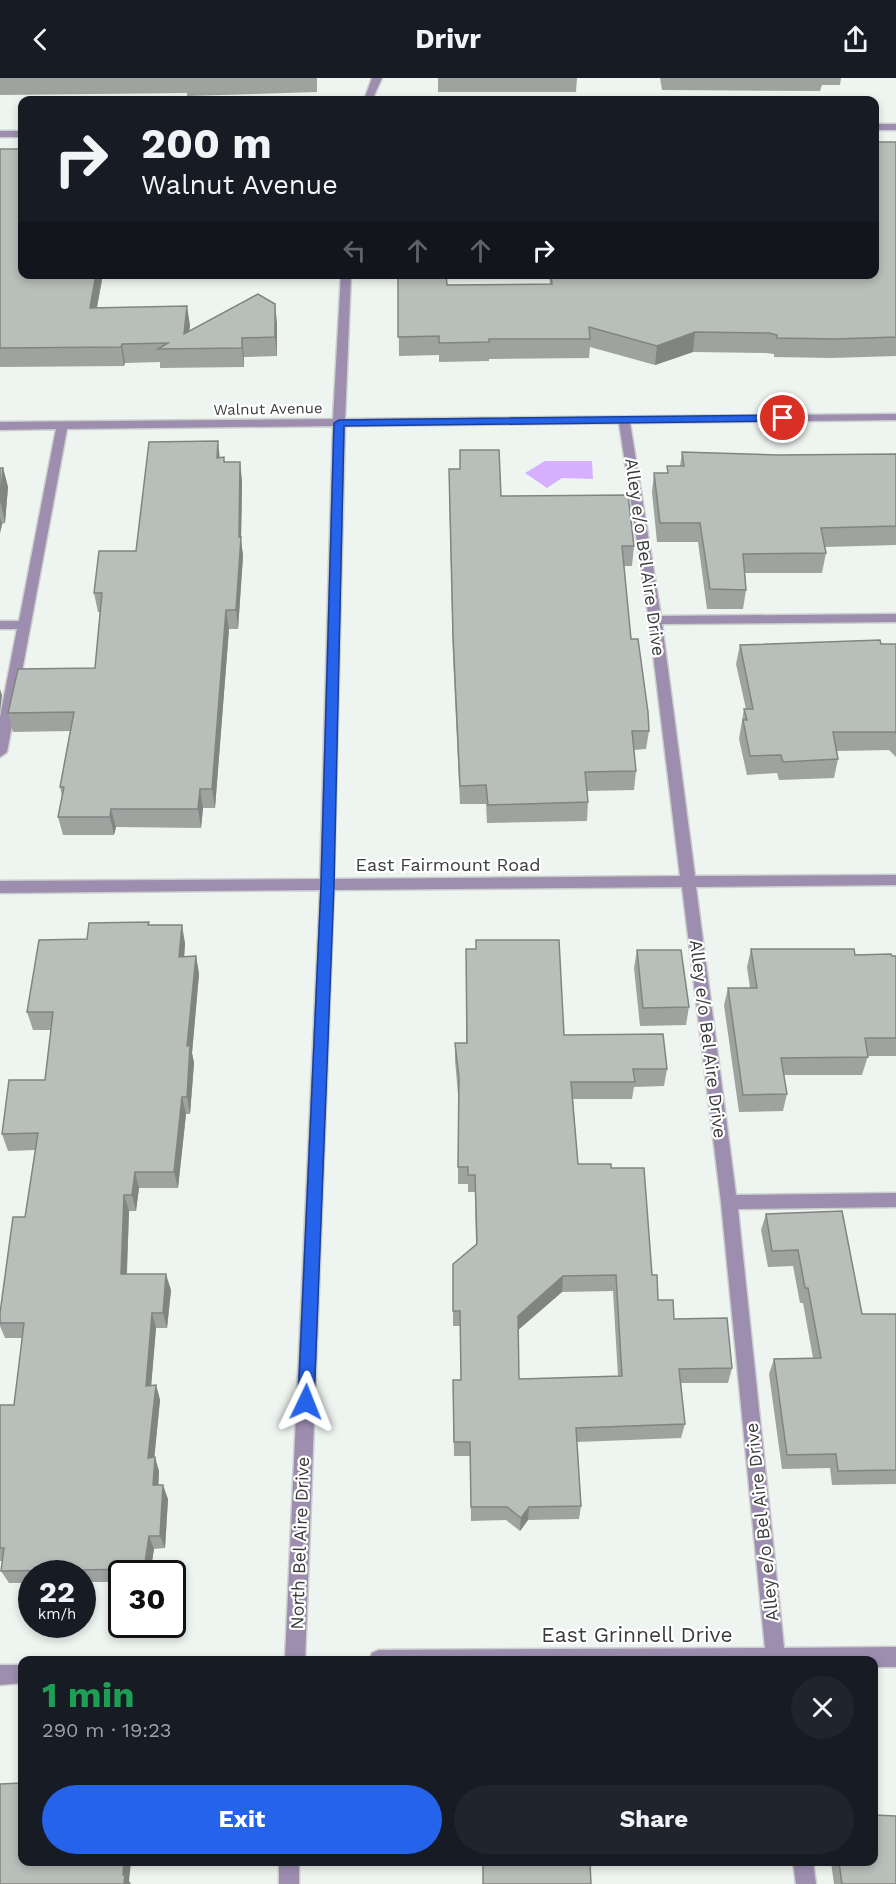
<!DOCTYPE html>
<html lang="en">
<head>
<meta charset="utf-8">
<style>
  body { margin:0; font-family:"Work Sans",sans-serif; background:#20242c; color:#f1f3f6; height:100vh; display:flex; flex-direction:column; font-size:22px; white-space:nowrap }
  * { box-sizing:border-box; margin:0 }
  p { font-size:20px; color:#9ea1a6 }
  .icon { flex:none; width:33px; height:33px; fill:none; stroke:currentColor; stroke-width:2; stroke-linecap:round; stroke-linejoin:round }
  .map { position:relative; flex:1; overflow:hidden }
  .side { position:absolute; left:18px; top:1578px; width:860px; height:210px; display:flex; flex-direction:column; background:#171b24; border-radius:12px; box-shadow:0 3px 9px #0003 }
  .side>* { flex:none }
  .hud { position:absolute; left:18px; top:18px; width:861px; height:183px; border-radius:12px; box-shadow:0 3px 9px #0003; background:#171b24; color:#f1f3f6; overflow:hidden }
  .speed { position:absolute; left:18px; top:1482px; display:flex; gap:12px; font-size:30px; font-weight:700; text-align:center }
  .speed>* { display:grid; place-content:center; width:78px; height:78px; border-radius:50%; background:#171b24; box-shadow:0 3px 9px #0003; line-height:1 }
  .speed small { font-size:15px; font-weight:400 }
  .speed .limit { border:3px solid #111; border-radius:9px; background:#fff; color:#111 }
  .pin { position:absolute; display:grid; place-items:center; width:51px; height:51px; color:#fff; margin:-26px; border:3px solid #fff; border-radius:50%; box-shadow:0 2px 6px #0007 }
  .me { position:absolute; width:66px; margin:-33px; rotate:2deg; stroke-linejoin:round; filter:drop-shadow(0 0 4px #0008) }
  .turn { display:flex; align-items:center; gap:21px; height:126px; padding:0 24px; font-size:27px }
  .turn .icon { width:78px; height:78px; stroke-width:2.5 }
  .turn b { display:block; font-size:42px; line-height:51px }
  .lanes { display:flex; align-items:center; height:57px; padding:0 24px; background:#0003; justify-content:center; gap:30px; direction:ltr }
  .lanes .off { opacity:.35 }
  .round { display:grid; place-items:center; flex:none; width:63px; height:63px; border-radius:32px; background:#20242c }
  .overview { display:flex; align-items:center; justify-content:space-between; height:102px; padding:0 24px }
  h1 { font-size:36px; font-weight:700; line-height:45px; color:#1e9e55 }
  .cta { display:flex; gap:12px; margin-top:auto; padding:12px 24px }
  .cta a { flex:1; height:69px; border-radius:36px; background:#2563eb; color:#fff; font-size:24px; font-weight:700; line-height:69px; text-align:center }
  .cta a+a { background:#20242c; color:#f1f3f6 }
  header { display:flex; justify-content:space-between; align-items:center; height:78px; padding:0 24px; background:#171b24; font-size:27px; font-weight:700 }
  .map>svg:first-child { display:block }
  .water { fill:#d7afff }
  .lines { fill:none; stroke-linecap:round; stroke-linejoin:round }
  .minor-casing { stroke:#cacfcc; stroke-width:3 }
  .minor { fill:#9d8daf; fill-rule:evenodd }
  .wall { fill:#9ea3a0; fill-rule:evenodd }
  .shaded-wall { fill:#818582 }
  .building { fill:#b8beba; stroke:#818582; stroke-width:1.5; fill-rule:evenodd }
  .route { fill:#2563eb; stroke:#184099; stroke-width:1.5 }
  .labels { text-anchor:middle; stroke-width:4.5; stroke-linejoin:round; paint-order:stroke }
  .far-street-label { font-size:15px; fill:#393c3a; stroke:#fff }
  .street-label { font-size:18px; fill:#393c3a; stroke:#fff }
  .near-street-label { font-size:21px; fill:#393c3a; stroke:#fff }
</style>
</head>
<body>
<header><svg class="icon" aria-label="back" viewBox="0 0 24 24"><path d="M15 5l-7 7 7 7"/></svg>Drivr<svg class="icon" aria-label="share" viewBox="0 0 24 24"><path d="M12 15V3M7 8l5-5 5 5M5 13v7h14v-7"/></svg></header>
<div class="map">
<svg width="896" height="1806" viewBox="0 0 896 1806">
  <rect width="100%" height="100%" fill="#eef4f0"/>
  <!-- water -->
  <polygon class="water" points="545,383 592,383 593,401 562,400 547,410 525,395"/>
  <g class="lines">
    <defs>
      <g id="minor">
        <polygon points="372,0 382,0 372,22 364,22"/>
        <rect x="874" y="46" width="22" height="6"/>
        <rect x="0" y="53" width="22" height="6"/>
        <path d="M341,196H351L345,341L896,336V342L630,345L661,538L896,536V544L662,546L695,798L896,797V807L696,809L736,1117L896,1115V1129L738,1131L784,1570L896,1569V1589H873V1582H369L372,1575L379,1572L765,1570L721,1124L682,809L334,812L305,1582H285L320,812L0,815V803L320,801L333,348L67,351L7,674L0,679V639L17,551H0V543H19L56,351L0,352V344L333,341ZM619,345L649,542L680,798L334,801L345,348Z"/>
        <polygon points="0,1587 22,1587 22,1605 0,1607"/>
        <rect x="279" y="1784" width="20" height="22"/>
        <polygon points="793,1784 813,1784 816,1806 796,1806"/>
      </g>
    </defs>
    <!-- minor casing -->
    <use href="#minor" class="minor-casing"/>
    <!-- minor -->
    <use href="#minor" class="minor"/>
  </g>
  <!-- wall -->
  <g class="wall">
    <polygon points="0,0 317,0 317,14 187,18 187,15 0,17"/>
    <polygon points="438,0 577,0 576,14 438,14"/>
    <polygon points="660,0 841,0 840,7 822,7 820,13 662,12"/>
    <polygon points="896,64 896,278 831,280 774,279 774,276 766,275 693,274 655,287 590,269 589,280 489,281 489,283 439,284 439,277 399,278 398,196 447,207 550,206 549,196 874,196"/>
    <polygon points="0,71 103,196 97,230 190,247 189,254 277,245 277,278 244,279 244,289 160,290 160,284 125,285 124,288 0,289"/>
    <polygon points="460,372 501,418 634,468 632,488 624,488 631,561 649,653 646,671 634,672 636,693 634,712 587,713 588,724 587,743 487,745 486,726 460,726 453,577 449,410 460,391"/>
    <polygon points="682,374 778,377 896,376 896,467 825,469 826,475 822,495 745,495 746,512 743,531 707,531 698,464 657,464 652,414 654,395 667,395 667,388 680,388"/>
    <polygon points="220,380 225,384 240,384 242,404 241,462 243,478 238,551 229,551 215,730 203,730 201,750 116,749 114,757 63,757 58,739 62,718 60,709 70,653 13,654 8,635 95,590 100,534 98,534 94,515 136,473"/>
    <polygon points="0,390 3,390 8,409 5,445 2,446 0,455"/>
    <polygon points="896,566 896,679 889,672 837,673 838,681 834,700 779,702 777,695 747,697 739,661 744,631 746,631 736,586 740,567"/>
    <polygon points="149,847 185,865 184,878 196,878 199,896 192,975 194,985 190,1036 186,1036 178,1110 139,1110 136,1133 129,1133 127,1196 171,1212 167,1250 156,1250 151,1307 156,1307 160,1322 154,1380 159,1393 158,1407 168,1421 165,1470 154,1471 150,1496 122,1496 122,1504 82,1504 82,1496 32,1496 32,1505 9,1505 1,1493 3,1483 0,1483 0,1327 14,1327 22,1260 5,1260 0,1248 0,1235 25,1139 35,1072 8,1073 2,1056 45,1002 51,952 33,952 27,934 87,861"/>
    <path d="M466,871L564,957L667,991L664,1008L634,1009L632,1021H573L578,1086L611,1090L652,1197L658,1222L674,1241L732,1290L728,1305H681L685,1346L681,1360L577,1364L581,1428L579,1441L528,1442L520,1453L506,1442L471,1443L470,1378H454L453,1302H461L460,1248H453V1186L476,1166L475,1114H468V1106H458V1017L455,982V965H466ZM613,1213L618,1299L519,1301L518,1252L562,1214Z"/>
    <polygon points="751,871 896,878 896,978 868,978 862,997 784,997 787,1016 783,1033 739,1034 724,927 728,910 750,910 747,889"/>
    <polygon points="637,872 689,929 686,947 640,948 634,890"/>
    <polygon points="766,1136 862,1236 896,1236 896,1406 832,1407 830,1390 782,1391 769,1296 774,1281 813,1280 803,1225 800,1225 793,1188 768,1189 761,1152"/>
    <polygon points="721,1784 792,1784 791,1785 722,1787"/>
    <polygon points="818,1784 873,1784 896,1806 834,1806 831,1784"/>
  </g>
  <!-- shaded-wall -->
  <g class="shaded-wall">
    <polygon points="96,196 103,196 93,249 90,230"/>
    <polygon points="275,226 277,245 277,278 275,259"/>
    <polygon points="187,228 190,247 187,271 184,256"/>
    <polygon points="695,254 693,274 655,287 657,268"/>
    <polygon points="242,260 244,279 244,289 242,270"/>
    <polygon points="122,266 125,285 124,288 121,269"/>
    <polygon points="218,363 220,382 217,380"/>
    <polygon points="240,384 242,404 241,462 243,478 238,551 236,532"/>
    <polygon points="3,390 8,409 5,445 1,426"/>
    <polygon points="0,439 2,446 0,455"/>
    <polygon points="226,532 229,551 215,730 212,711"/>
    <polygon points="0,611 2,617 0,634"/>
    <polygon points="200,711 203,730 201,750 198,731"/>
    <polygon points="111,731 116,749 114,757 110,739"/>
    <polygon points="182,847 185,865 183,896 179,879"/>
    <polygon points="196,878 199,896 192,975 194,985 190,1036 187,1019 187,968"/>
    <polygon points="182,1019 186,1036 178,1110 174,1094"/>
    <polygon points="135,1094 139,1110 136,1133 132,1117"/>
    <polygon points="124,1117 129,1133 126,1212 121,1196"/>
    <polygon points="166,1196 171,1212 167,1250 163,1235"/>
    <polygon points="563,1198 562,1214 517,1253 518,1238"/>
    <polygon points="152,1235 156,1250 150,1322 146,1308"/>
    <polygon points="156,1307 160,1322 153,1393 148,1380"/>
    <polygon points="155,1379 159,1393 158,1420 153,1407"/>
    <polygon points="163,1407 168,1421 165,1470 160,1458"/>
    <polygon points="529,1429 528,1442 520,1453 521,1440"/>
    <polygon points="149,1458 154,1471 150,1496 146,1496 144,1491"/>
    <polygon points="124,1784 131,1784 129,1803 131,1806 124,1806 123,1797"/>
  </g>
  <!-- building -->
  <g class="building">
    <polygon points="874,64 896,64 896,259 835,261 777,260 777,257 769,255 695,254 657,268 589,249 590,261 489,261 489,264 439,265 439,258 398,259 398,196 446,196 447,207 552,206 551,196 874,196"/>
    <polygon points="0,71 22,71 22,196 96,196 90,230 187,228 184,256 258,216 275,226 275,259 242,260 242,270 158,271 168,265 122,266 121,269 0,270"/>
    <polygon points="218,363 217,380 224,379 224,384 240,384 239,459 241,459 236,532 226,532 212,711 200,711 198,731 111,731 110,739 58,739 64,709 60,709 74,634 8,635 18,591 95,590 102,515 94,515 99,473 136,473 149,364"/>
    <polygon points="460,372 499,372 501,418 628,417 634,468 622,468 631,561 638,561 648,634 649,653 632,653 636,693 585,694 588,724 488,727 486,707 460,708 453,558 449,391 460,391"/>
    <polygon points="682,374 778,377 896,376 896,448 821,450 826,475 743,476 746,512 710,511 700,445 660,445 654,395 668,395 667,388 684,388"/>
    <polygon points="0,390 3,390 0,426"/>
    <polygon points="880,562 881,566 896,566 896,655 894,654 833,654 838,681 783,684 781,677 750,678 743,642 747,642 744,631 753,631 740,567"/>
    <polygon points="149,844 148,847 182,847 179,879 196,878 187,968 190,967 187,1019 182,1019 174,1094 135,1094 132,1117 124,1117 121,1196 166,1196 163,1235 152,1235 146,1308 156,1307 148,1380 155,1379 153,1407 163,1407 160,1458 149,1458 144,1491 1,1493 4,1470 0,1470 0,1327 14,1327 24,1245 0,1245 0,1235 13,1139 25,1139 38,1055 2,1056 9,1002 45,1002 53,934 27,934 39,862 87,861 89,845"/>
    <path d="M476,862H559L564,957L663,956L667,991H633L635,1004H571L578,1086H611V1090H644L652,1197H657L658,1222H673L674,1241L727,1240L732,1290L679,1291L685,1346L576,1350L581,1428L529,1429L521,1440L507,1429H471L470,1364H454L453,1302H461L460,1233H453V1186L477,1166L475,1097H468V1089H458L459,1000L455,965H467L466,871H476ZM616,1197L622,1298L519,1301L518,1238L563,1198Z"/>
    <polygon points="751,871 854,871 855,877 891,876 892,878 896,878 896,960 865,960 868,979 781,980 787,1016 743,1017 728,910 757,910"/>
    <polygon points="637,872 681,872 689,929 643,930"/>
    <polygon points="842,1133 862,1236 896,1236 896,1392 838,1393 836,1376 787,1377 774,1281 821,1280 808,1210 805,1210 798,1172 772,1173 766,1136"/>
    <polygon points="22,1705 22,1784 124,1784 123,1797 125,1797 124,1806 0,1806 0,1706"/>
    <polygon points="873,1737 896,1738 896,1806 842,1806 839,1784 873,1784"/>
    <polygon points="483,1784 590,1784 591,1806 483,1806"/>
  </g>
  <!-- route -->
  <polygon class="route" points="783,337 788,340 786,343 344,348 334,807 314,1324 311,1330 306,1332 300,1330 298,1324 321,807 334,345 339,342"/>
  <g class="labels">
    <!-- far-street labels -->
    <g class="far-street-label">
      <text transform="translate(268 331) rotate(-1)" y="5">Walnut Avenue</text>
    </g>
    <!-- street labels -->
    <g class="street-label">
      <text transform="translate(645 479) rotate(82)" y="6">Alley e/o Bel Aire Drive</text>
      <text x="448" y="793">East Fairmount Road</text>
      <text transform="translate(708 961) rotate(83)" y="6">Alley e/o Bel Aire Drive</text>
      <text transform="translate(762 1444) rotate(-96)" y="6">Alley e/o Bel Aire Drive</text>
      <text transform="translate(300 1465) rotate(-88)" y="6">North Bel Aire Drive</text>
    </g>
    <!-- near-street labels -->
    <g class="near-street-label">
      <text x="637" y="1564">East Grinnell Drive</text>
    </g>
  </g>
</svg>
<div class="speed"><div>22<small>km/h</small></div><div class="limit">30</div></div>
<div class="pin" style="left:783px;top:340px;background:#d93025"><svg class="icon" aria-label="arrive" viewBox="0 0 24 24"><path d="M6 21V4h12l-3 4 3 4H6"/></svg></div>
<svg class="me" style="left:306px;top:1324px" viewBox="-20 -20 40 40"><path d="M0-17L14 15 0 8-14 15z" fill="#2563eb" stroke="#fff" stroke-width="4"/></svg>
<div class="hud">
<div class="turn"><svg class="icon" aria-label="right" viewBox="0 0 24 24"><path d="M7 20v-9h11M14 6l5 5-5 5"/></svg><div><b>200 m</b>Walnut Avenue</div></div>
<div class="lanes"><svg class="icon off" aria-label="left" viewBox="0 0 24 24"><path d="M17 20v-9H6M10 6l-5 5 5 5"/></svg><svg class="icon off" aria-label="ahead" viewBox="0 0 24 24"><path d="M12 20V5M6 11l6-6 6 6"/></svg><svg class="icon off" aria-label="ahead" viewBox="0 0 24 24"><path d="M12 20V5M6 11l6-6 6 6"/></svg><svg class="icon" aria-label="right" viewBox="0 0 24 24"><path d="M7 20v-9h11M14 6l5 5-5 5"/></svg></div>
</div>
<section class="side">
<div class="overview"><div><h1>1 min</h1><p>290 m · 19:23</p></div><a class="round"><svg class="icon" aria-label="close" viewBox="0 0 24 24"><path d="M6 6l12 12M18 6L6 18"/></svg></a></div>
<div class="cta"><a>Exit</a><a>Share</a></div>
</section>
</div>
</body>
</html>
